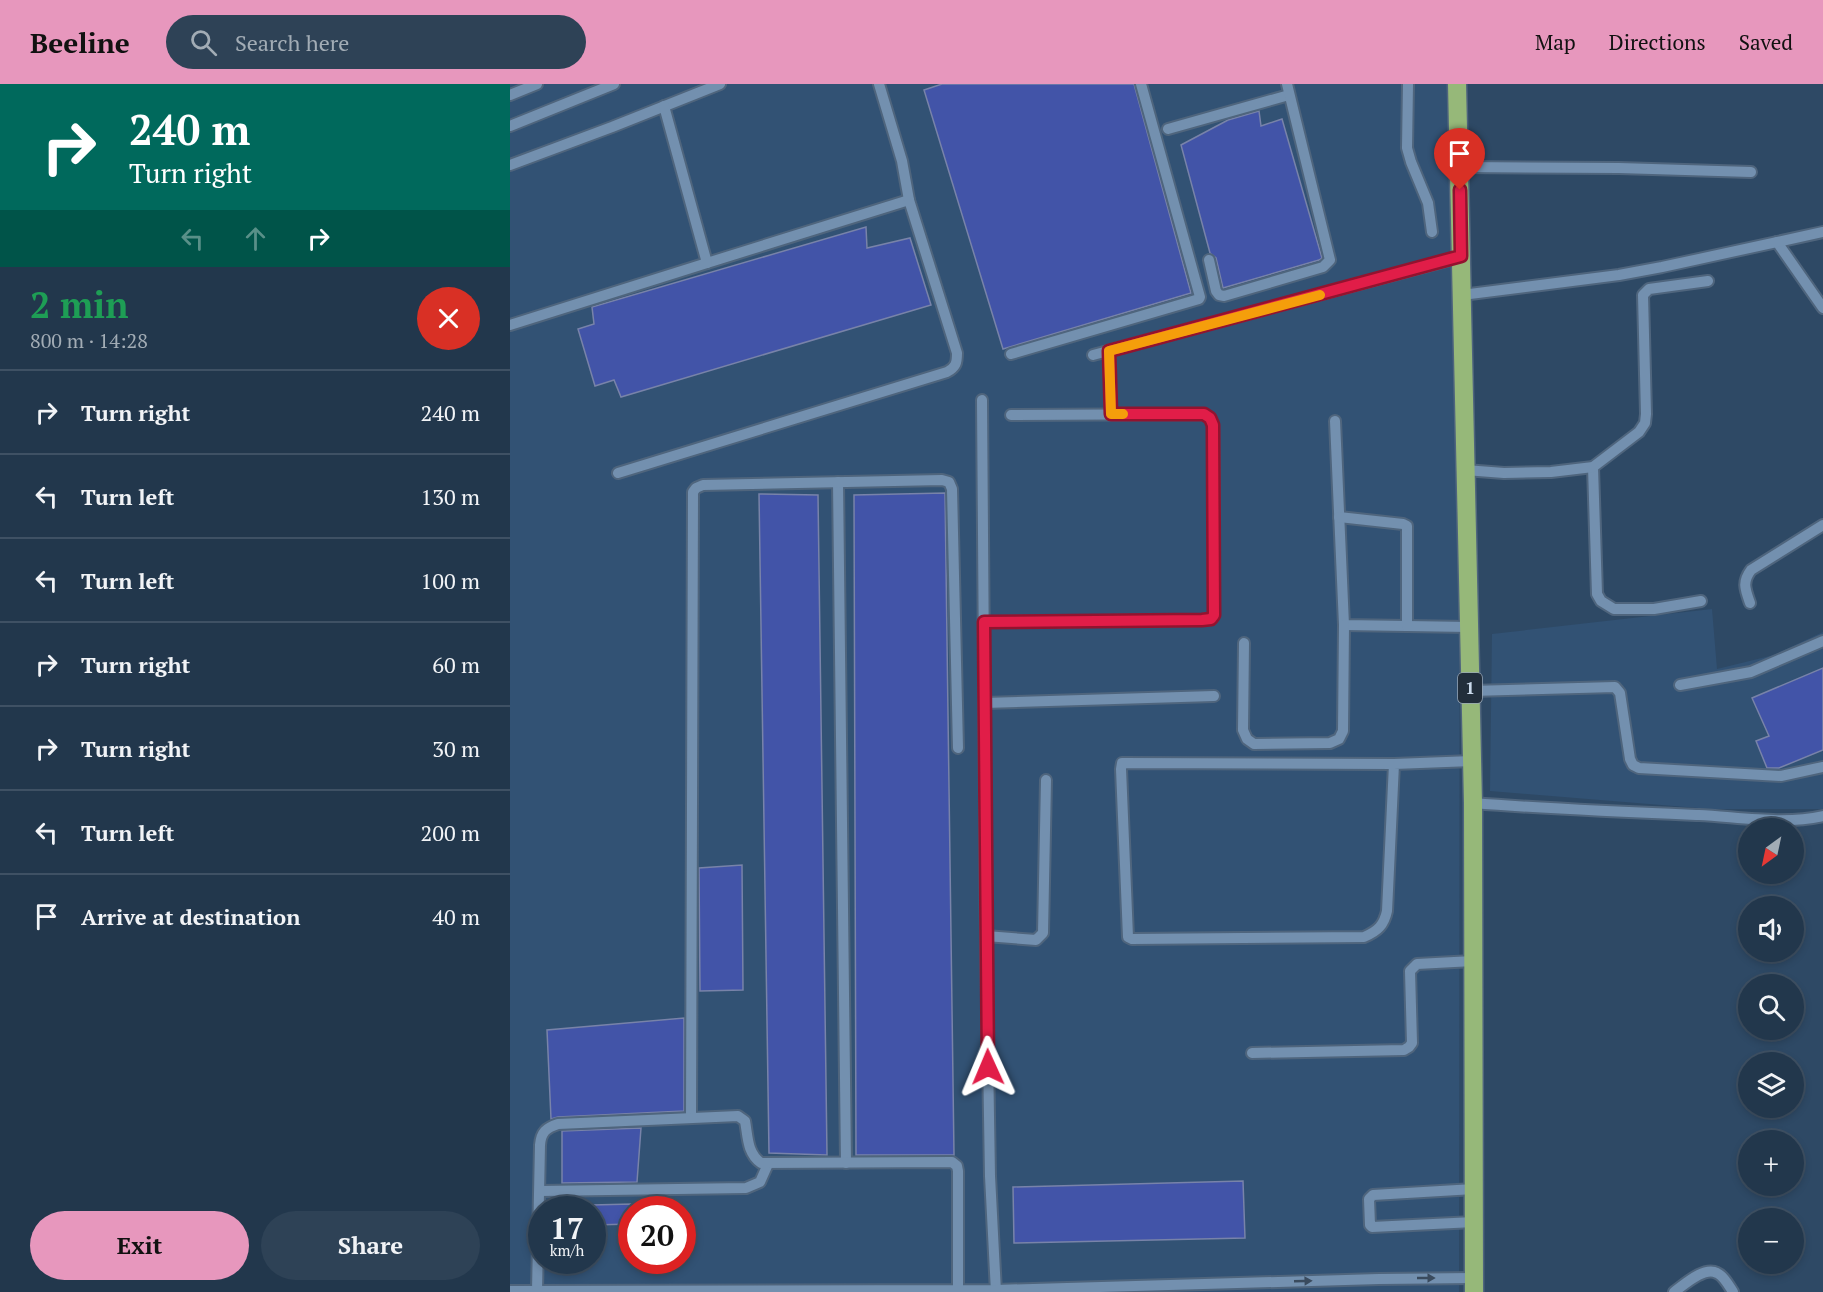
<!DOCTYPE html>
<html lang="en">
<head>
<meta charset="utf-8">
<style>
  body { margin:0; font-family:"PT Serif",serif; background:#2e4256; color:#f1f3f6; height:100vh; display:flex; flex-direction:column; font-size:22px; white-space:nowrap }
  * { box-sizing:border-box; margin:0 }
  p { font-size:20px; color:#a2acb5 }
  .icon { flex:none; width:33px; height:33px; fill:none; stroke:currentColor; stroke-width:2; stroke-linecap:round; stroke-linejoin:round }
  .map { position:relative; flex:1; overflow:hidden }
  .sheet { display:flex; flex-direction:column; background:#22374c; width:510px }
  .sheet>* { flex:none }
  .hud { background:#00695c; color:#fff; overflow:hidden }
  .needle { width:39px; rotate:213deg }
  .controls { position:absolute; left:1228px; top:734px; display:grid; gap:12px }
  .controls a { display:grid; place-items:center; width:66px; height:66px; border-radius:50%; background:#22374c; box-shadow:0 3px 9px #0003,0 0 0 2px #3f5164; font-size:30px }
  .speed { position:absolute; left:18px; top:1112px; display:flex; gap:12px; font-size:30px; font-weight:700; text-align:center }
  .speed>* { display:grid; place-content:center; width:78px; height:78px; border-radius:50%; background:#22374c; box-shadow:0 3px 9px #0003,0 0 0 2px #3f5164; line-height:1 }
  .speed small { font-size:15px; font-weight:400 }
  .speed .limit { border:9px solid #d22; background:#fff; color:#111 }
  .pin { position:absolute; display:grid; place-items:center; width:51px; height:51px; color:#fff; margin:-62px -26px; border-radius:50% 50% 50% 0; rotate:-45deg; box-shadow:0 0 6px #0007 }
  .pin .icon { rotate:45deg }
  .me { position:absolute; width:66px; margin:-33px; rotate:359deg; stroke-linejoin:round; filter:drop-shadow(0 0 4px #0008) }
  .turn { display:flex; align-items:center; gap:21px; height:126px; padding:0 30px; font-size:27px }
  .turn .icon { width:78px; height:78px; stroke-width:2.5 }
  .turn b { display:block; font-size:42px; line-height:51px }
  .lanes { display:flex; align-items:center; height:57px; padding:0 30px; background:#0003; justify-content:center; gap:30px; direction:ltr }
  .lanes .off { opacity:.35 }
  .round { display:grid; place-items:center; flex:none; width:63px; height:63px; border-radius:32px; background:#2e4256 }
  .overview { display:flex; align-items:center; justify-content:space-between; height:102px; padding:0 30px }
  h1 { font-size:36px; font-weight:600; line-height:45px; color:#1e9e55 }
  .action { display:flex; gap:12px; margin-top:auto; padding:12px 30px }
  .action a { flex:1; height:69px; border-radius:36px; background:#e797bd; color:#111; font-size:24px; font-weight:600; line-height:69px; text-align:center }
  .action a+a { background:#2e4256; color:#f1f3f6 }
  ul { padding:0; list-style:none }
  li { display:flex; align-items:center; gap:18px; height:84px; padding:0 30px; border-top:2px solid #3f5164 }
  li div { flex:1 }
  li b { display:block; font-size:22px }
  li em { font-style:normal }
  header { display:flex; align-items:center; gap:36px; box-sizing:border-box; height:84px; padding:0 30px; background:#e797bd; color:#111 }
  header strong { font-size:28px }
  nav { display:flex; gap:33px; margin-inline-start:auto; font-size:21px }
  .search { width:420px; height:54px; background:#2e4256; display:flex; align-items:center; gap:15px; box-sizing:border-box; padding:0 21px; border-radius:33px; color:#a2acb5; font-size:22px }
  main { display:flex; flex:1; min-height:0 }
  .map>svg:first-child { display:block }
  .built { fill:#325274; fill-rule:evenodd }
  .building { fill:#4254a8; stroke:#7883a9; stroke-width:1.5 }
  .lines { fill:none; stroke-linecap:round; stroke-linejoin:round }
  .minor-casing { stroke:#4f657d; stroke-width:14 }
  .highway-casing { stroke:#4f657d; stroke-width:21 }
  .minor { stroke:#7390af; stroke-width:10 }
  .highway { stroke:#96b879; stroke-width:18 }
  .oneway { fill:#3a4b5e }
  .route-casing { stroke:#92132f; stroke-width:15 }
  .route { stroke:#e11d48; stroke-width:10 }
  .slow { stroke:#f59e0b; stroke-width:10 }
  .labels { text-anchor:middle; stroke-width:6; stroke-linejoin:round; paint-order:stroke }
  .shield { fill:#222e3b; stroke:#98a6b6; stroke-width:1.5 }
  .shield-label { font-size:18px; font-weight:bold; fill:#cad9eb }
</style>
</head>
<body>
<header>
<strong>Beeline</strong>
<div class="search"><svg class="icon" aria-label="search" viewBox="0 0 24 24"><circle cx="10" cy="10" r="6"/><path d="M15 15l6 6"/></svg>Search here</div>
<nav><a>Map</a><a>Directions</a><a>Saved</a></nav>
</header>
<main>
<section class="sheet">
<div class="hud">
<div class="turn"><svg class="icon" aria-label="right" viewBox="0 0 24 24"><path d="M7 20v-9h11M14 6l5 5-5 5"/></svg><div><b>240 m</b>Turn right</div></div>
<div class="lanes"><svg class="icon off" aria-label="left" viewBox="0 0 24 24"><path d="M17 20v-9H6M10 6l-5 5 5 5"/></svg><svg class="icon off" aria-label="ahead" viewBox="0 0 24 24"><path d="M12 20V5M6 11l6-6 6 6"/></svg><svg class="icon" aria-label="right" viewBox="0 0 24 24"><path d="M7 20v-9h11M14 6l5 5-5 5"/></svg></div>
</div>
<div class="overview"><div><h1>2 min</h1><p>800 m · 14:28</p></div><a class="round" style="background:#d93025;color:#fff"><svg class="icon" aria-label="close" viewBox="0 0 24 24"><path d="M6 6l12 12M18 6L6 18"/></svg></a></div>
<ul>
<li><svg class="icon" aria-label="right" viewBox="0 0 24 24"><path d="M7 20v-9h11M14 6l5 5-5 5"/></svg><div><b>Turn right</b></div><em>240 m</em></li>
<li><svg class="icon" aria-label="left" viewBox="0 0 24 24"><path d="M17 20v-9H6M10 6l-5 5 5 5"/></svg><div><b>Turn left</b></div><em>130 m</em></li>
<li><svg class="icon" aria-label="left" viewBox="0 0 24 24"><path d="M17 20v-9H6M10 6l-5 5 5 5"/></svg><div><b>Turn left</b></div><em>100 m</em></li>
<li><svg class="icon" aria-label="right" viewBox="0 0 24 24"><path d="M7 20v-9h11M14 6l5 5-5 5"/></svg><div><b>Turn right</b></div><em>60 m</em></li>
<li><svg class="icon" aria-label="right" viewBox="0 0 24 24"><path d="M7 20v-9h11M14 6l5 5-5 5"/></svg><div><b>Turn right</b></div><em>30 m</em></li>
<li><svg class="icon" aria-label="left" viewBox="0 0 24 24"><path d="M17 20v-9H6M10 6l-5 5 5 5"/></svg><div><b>Turn left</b></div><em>200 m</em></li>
<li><svg class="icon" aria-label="arrive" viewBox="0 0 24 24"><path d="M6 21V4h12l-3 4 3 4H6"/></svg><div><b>Arrive at destination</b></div><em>40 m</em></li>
</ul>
<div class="action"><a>Exit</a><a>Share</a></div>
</section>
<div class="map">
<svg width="1313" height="1208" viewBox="0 0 1313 1208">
  <rect width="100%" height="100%" fill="#2e4965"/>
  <!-- built -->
  <g class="built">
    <path d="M0,0H941L950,158L949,1208H0ZM32,1125H82V1176H32ZM122,1125H172V1176H122Z"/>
    <polygon points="1202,525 1207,585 1264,571 1313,548 1313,725 1200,725 980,707 982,550"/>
  </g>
  <!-- building -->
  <g class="building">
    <polygon points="432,0 624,0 681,209 493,265 414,6"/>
    <polygon points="749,27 751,42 772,35 812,174 809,176 713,204 706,174 700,169 671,61 718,36"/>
    <polygon points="356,143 357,164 400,154 421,221 111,313 104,296 85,302 68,245 84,240 82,223"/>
    <polygon points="435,409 444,1071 346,1071 344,411"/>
    <polygon points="249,410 308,411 317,1071 259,1069"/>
    <polygon points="1313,584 1313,666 1269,684 1257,684 1246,657 1259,652 1242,614"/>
    <polygon points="232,781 233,906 190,907 189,784"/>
    <polygon points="174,934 174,1027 48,1033 41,1035 37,946"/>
    <polygon points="131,1044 127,1098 52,1099 52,1047"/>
    <polygon points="733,1097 735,1154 504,1159 503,1103"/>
    <polygon points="122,1120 122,1140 82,1141 82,1121"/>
  </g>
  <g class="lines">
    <defs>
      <g id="minor">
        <polyline points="898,0 897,64 901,78 918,119 922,148"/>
        <polyline points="0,11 27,0"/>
        <polyline points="0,42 104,0"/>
        <polyline points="658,45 779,11"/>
        <polyline points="0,81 102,43 210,0"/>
        <polyline points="950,83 1109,84 1241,88"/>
        <polyline points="1267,158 1313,224"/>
        <polyline points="699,176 706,207 709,211 714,212 813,183 820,176 777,0"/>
        <polyline points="197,179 399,116"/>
        <polyline points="952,211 1109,191 1152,183 1313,148"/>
        <polyline points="0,241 197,179 154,22"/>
        <polyline points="599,267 601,330"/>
        <polyline points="501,270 689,215 690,213 631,0"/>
        <polyline points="583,271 951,173"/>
        <polyline points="472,316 476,852 480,1092 486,1208"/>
        <polyline points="825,337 834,541 959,543"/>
        <polyline points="1083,383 1087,510 1091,517 1104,525 1144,525 1191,517"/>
        <polyline points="955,386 994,389 1041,388 1083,383 1129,348 1135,339 1136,330 1133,211 1139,205 1198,197"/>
        <path d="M108,389L437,288C446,283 447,279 447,269L399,116L392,77L369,0"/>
        <polyline points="328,398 336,1079"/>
        <polyline points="829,433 893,440 897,442 897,542"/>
        <path d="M1240,519C1235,505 1232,498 1241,486L1313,441"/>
        <polyline points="474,538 692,536 701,535 704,531 703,341 700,334 694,330 501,331"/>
        <polyline points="734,559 733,646 737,655 744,660 820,659 829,655 833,647 834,541"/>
        <polyline points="1170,601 1241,588 1313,557"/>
        <polyline points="961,607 1105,603 1110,609 1120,675 1123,681 1129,684 1271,692 1313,683"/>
        <polyline points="474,619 704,612"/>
        <path d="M884,680L877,827C874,841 868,847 854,853L622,855L618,853L611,685L612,679L884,680L962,677"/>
        <path d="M963,719C1038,725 1114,728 1189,731C1229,733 1274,741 1313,732"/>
        <polyline points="476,852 526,856 533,849 536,696"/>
        <polyline points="742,969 894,966 899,963 902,959 900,887 907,880 963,877"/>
        <polyline points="181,1034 183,408 186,404 193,401 432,396 439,398 442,405 448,664"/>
        <polyline points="964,1105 863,1111 859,1115 860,1141 862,1143 964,1138"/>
        <polyline points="30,1107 236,1104 250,1098 258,1080"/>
        <polyline points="0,1207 486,1206 869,1195 964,1194"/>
        <path d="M27,1207L30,1061C31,1048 36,1044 48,1040L228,1032L235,1037C238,1053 237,1069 251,1079L442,1078L447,1082L448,1087V1208"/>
        <path d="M1164,1208C1174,1201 1194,1182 1207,1189C1214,1192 1219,1202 1223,1208"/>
      </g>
      <polyline id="highway" points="947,0 963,719 964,1208"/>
    </defs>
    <!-- minor casing -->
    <use href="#minor" class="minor-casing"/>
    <!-- highway casing -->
    <use href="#highway" class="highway-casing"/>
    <!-- minor -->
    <use href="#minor" class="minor"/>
    <!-- highway -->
    <use href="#highway" class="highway"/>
  </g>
  <!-- one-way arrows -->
  <defs><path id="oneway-solid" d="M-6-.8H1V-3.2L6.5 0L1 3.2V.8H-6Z" transform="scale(1.5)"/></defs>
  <g class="oneway">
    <use href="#oneway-solid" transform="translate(916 1194)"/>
    <use href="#oneway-solid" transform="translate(793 1197) rotate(-2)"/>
  </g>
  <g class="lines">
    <defs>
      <polyline id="route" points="478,983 474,538 692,536 701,535 704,531 703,341 700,334 694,330 601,330 599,267 951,172 950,106"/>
    </defs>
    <!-- route casing -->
    <use href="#route" class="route-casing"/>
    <!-- route -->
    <use href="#route" class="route"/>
    <!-- slow -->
    <polyline class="slow" points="613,330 601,330 599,267 810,211"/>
  </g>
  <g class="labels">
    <!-- shield labels -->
    <rect class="shield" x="948" y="589" width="24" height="30" rx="4.5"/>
    <g class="shield-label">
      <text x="960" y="610">1</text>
    </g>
  </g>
</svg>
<div class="controls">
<a><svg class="needle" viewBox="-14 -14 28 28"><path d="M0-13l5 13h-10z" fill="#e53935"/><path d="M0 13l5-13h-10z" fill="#a2acb5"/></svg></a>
<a><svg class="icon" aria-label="sound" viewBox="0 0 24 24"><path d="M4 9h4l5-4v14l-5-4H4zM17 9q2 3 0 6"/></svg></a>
<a><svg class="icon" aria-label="search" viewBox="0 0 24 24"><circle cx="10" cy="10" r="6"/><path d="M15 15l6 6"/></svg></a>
<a><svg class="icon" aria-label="layers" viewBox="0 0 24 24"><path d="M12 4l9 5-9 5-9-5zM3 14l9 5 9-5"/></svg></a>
<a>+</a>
<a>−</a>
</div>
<div class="speed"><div>17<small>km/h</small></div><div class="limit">20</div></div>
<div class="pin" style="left:950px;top:106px;background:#d93025"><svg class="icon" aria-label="arrive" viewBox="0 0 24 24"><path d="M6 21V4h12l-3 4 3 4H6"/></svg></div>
<svg class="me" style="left:478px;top:983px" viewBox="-20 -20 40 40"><path d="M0-17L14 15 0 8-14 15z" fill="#e11d48" stroke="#fff" stroke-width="4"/></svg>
</div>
</main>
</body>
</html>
